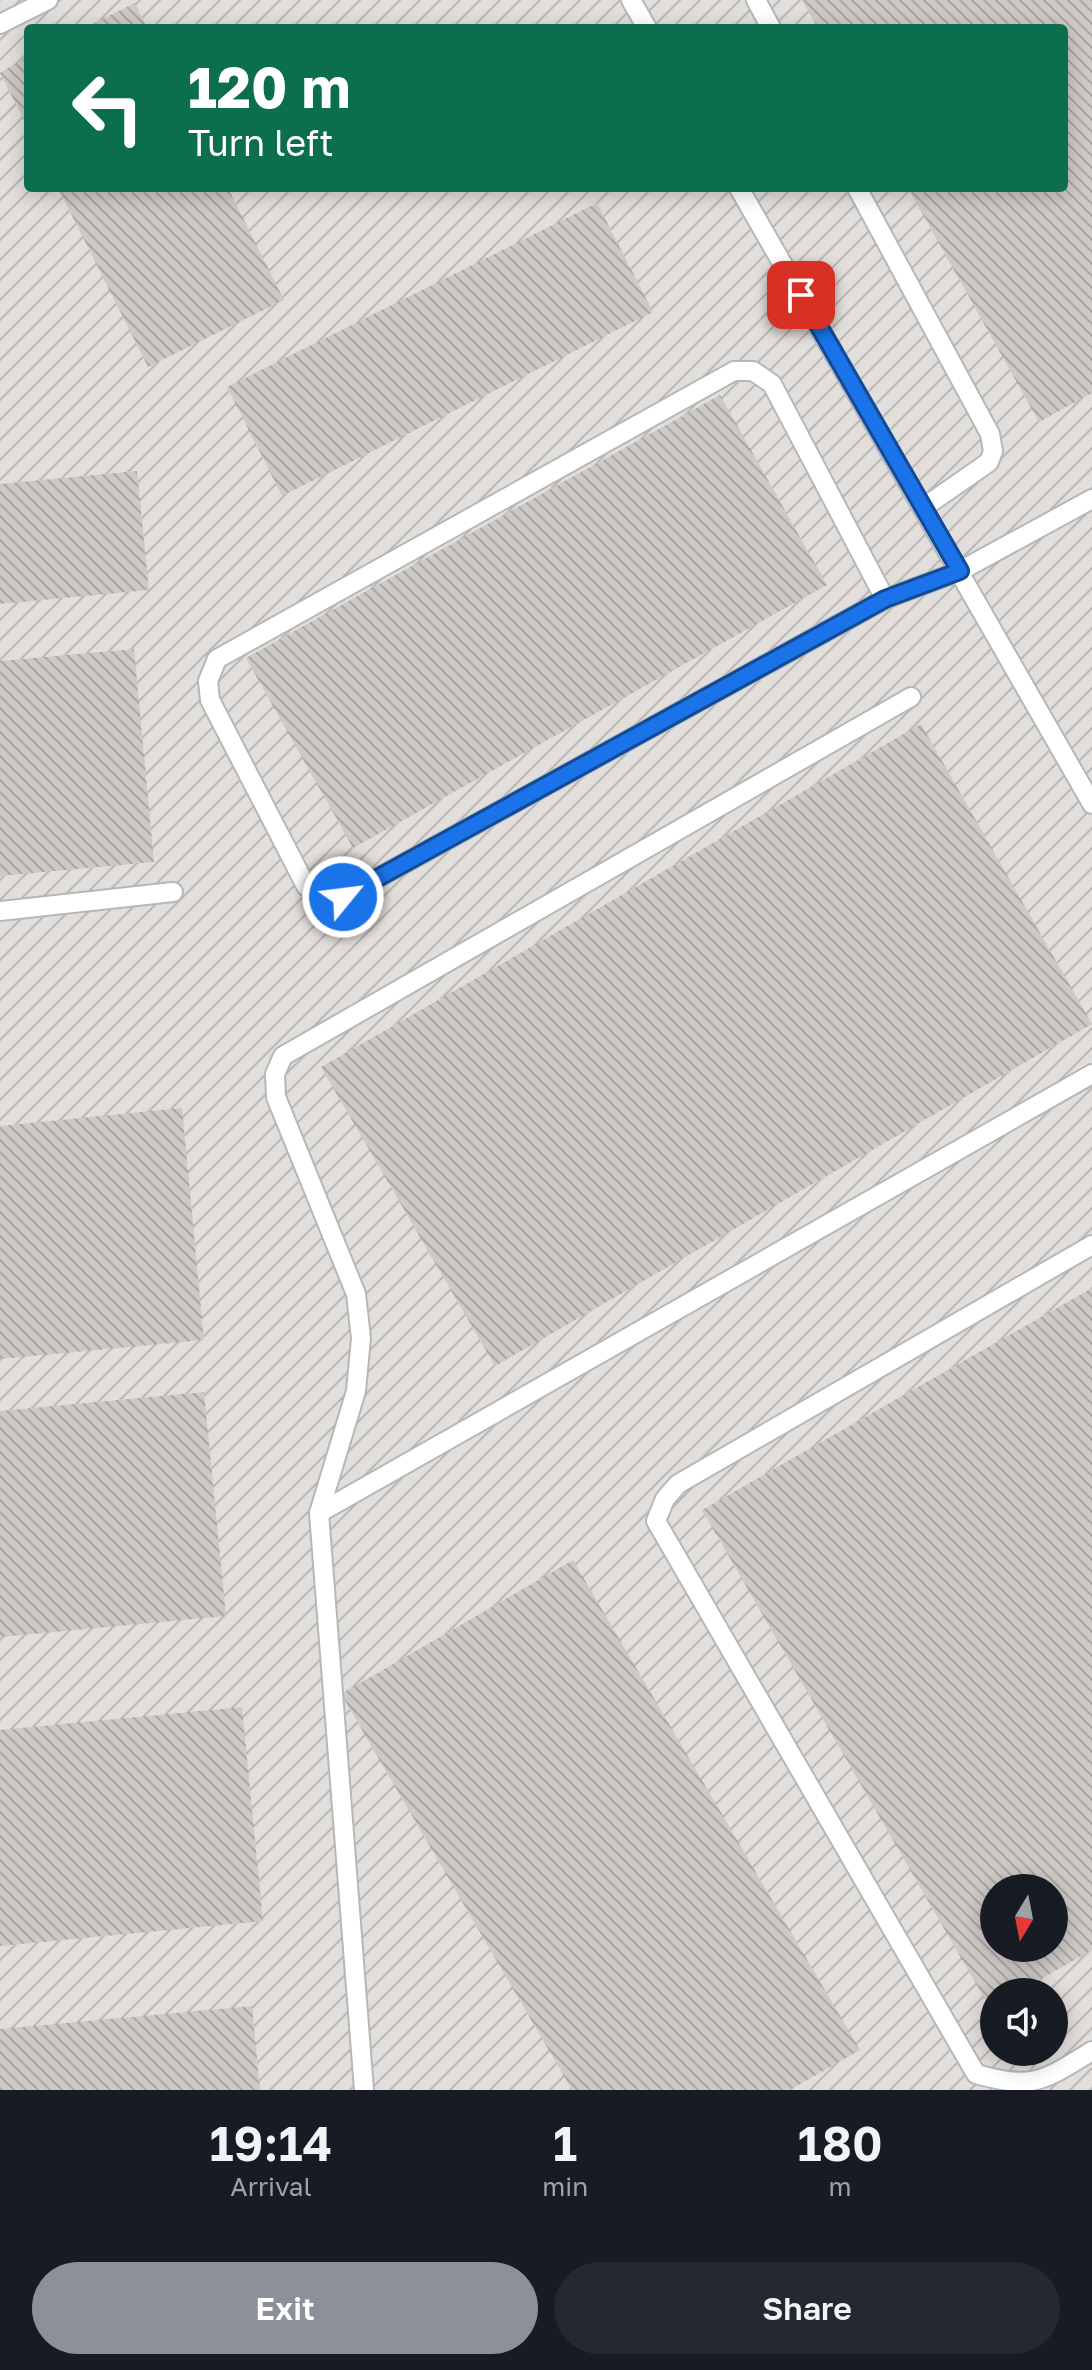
<!DOCTYPE html>
<html lang="en">
<head>
<meta charset="utf-8">
<style>
  body { margin:0; font-family:"Golos Text",sans-serif; background:#242831; color:#f1f3f6; height:100vh; display:flex; flex-direction:column; font-size:30px; white-space:nowrap }
  * { box-sizing:border-box; margin:0 }
  p { font-size:26px; color:#9ea1a6 }
  .icon { flex:none; width:44px; height:44px; fill:none; stroke:currentColor; stroke-width:2; stroke-linecap:round; stroke-linejoin:round }
  .map { position:relative; height:2090px; overflow:hidden }
  .drawer { display:flex; flex-direction:column; background:#171b24; flex:1 }
  .drawer>* { flex:none }
  .banner { position:absolute; left:24px; top:24px; width:1044px; height:168px; border-radius:8px; box-shadow:0 4px 20px #0003; background:#0b6e4f; color:#fff; overflow:hidden }
  .needle { width:52px; rotate:190deg }
  .controls { position:absolute; left:980px; top:1874px; display:grid; gap:16px }
  .controls a { display:grid; place-items:center; width:88px; height:88px; border-radius:50%; background:#171b24; box-shadow:0 4px 20px #0003; font-size:40px }
  .pin { position:absolute; display:grid; place-items:center; width:68px; height:68px; color:#fff; margin:-34px; border-radius:16px; box-shadow:0 4px 12px #0006 }
  .me { position:absolute; width:88px; margin:-44px; rotate:61deg; stroke-linejoin:round; filter:drop-shadow(0 0 6px #0008) }
  .turn { display:flex; align-items:center; gap:28px; height:168px; padding:0 32px; font-size:36px }
  .turn .icon { width:104px; height:104px; stroke-width:2.5 }
  .turn b { display:block; font-size:56px; line-height:68px }
  .eta { display:flex; justify-content:space-evenly; align-items:center; height:136px; text-align:center }
  .eta b { font-size:48px; font-weight:600; line-height:56px }
  .primary-button { display:flex; gap:16px; margin-top:auto; padding:16px 32px }
  .primary-button a { flex:1; height:92px; border-radius:48px; background:#8c9099; color:#fff; font-size:32px; font-weight:600; line-height:92px; text-align:center }
  .primary-button a+a { background:#242831; color:#f1f3f6 }
  .map>svg:first-child { display:block }
  .industrial { fill:url(#industrial-furrows); fill-rule:evenodd }
  .building { fill:url(#building-back-hatch); fill-rule:evenodd }
  .lines { fill:none; stroke-linecap:round; stroke-linejoin:round }
  .service-casing { stroke:#b4b8bb; stroke-width:22 }
  .service { stroke:#fff; stroke-width:18 }
  .route-casing { stroke:#114b97; stroke-width:20 }
  .route { stroke:#1a73e8; stroke-width:14 }
</style>
</head>
<body>
<div class="map">
<svg width="1092" height="2090" viewBox="0 0 1092 2090">
  <defs>
    <pattern id="industrial-furrows" width="10" height="10" patternUnits="userSpaceOnUse" patternTransform="scale(2)"><rect width="10" height="10" fill="#e2dedb"/><path d="M-1 1l2-2M0 10L10 0M9 11l2-2" fill="none" stroke="#bab8b5"/></pattern>
    <pattern id="building-back-hatch" width="6" height="6" patternUnits="userSpaceOnUse" patternTransform="scale(2)"><rect width="6" height="6" fill="#cec9c5"/><path d="M-1 5l2 2M0 0l6 6M5-1l2 2" fill="none" stroke="#aaa7a4"/></pattern>
  </defs>
  <rect width="100%" height="100%" fill="#f0ece6"/>
  <!-- industrial -->
  <path class="industrial" d="M0,0H1092V2090H0ZM28,28H1064V188H28ZM994,1888H1054V1948H994ZM994,1992H1054V2052H994Z"/>
  <!-- building -->
  <g class="building">
    <polygon points="802,0 1092,0 1092,393 1039,422 908,188 1064,188 1064,28 818,28"/>
    <polygon points="135,3 147,28 84,28"/>
    <polygon points="28,56 28,128 0,73"/>
    <polygon points="58,188 228,188 284,300 148,367"/>
    <polygon points="597,203 653,312 282,496 227,387"/>
    <polygon points="720,395 827,585 353,848 246,658"/>
    <polygon points="137,471 149,590 0,604 0,484"/>
    <polygon points="134,649 154,862 0,876 0,661"/>
    <polygon points="921,724 1092,1024 495,1366 321,1067"/>
    <polygon points="182,1108 204,1340 0,1359 0,1126"/>
    <path d="M1092,1288V1950L1018,1992H994V2005L990,2008L702,1510ZM994,1888H1054V1948H994Z"/>
    <polygon points="204,1392 226,1616 0,1637 0,1411"/>
    <polygon points="573,1560 860,2050 790,2090 572,2090 341,1694"/>
    <polygon points="242,1707 263,1921 0,1946 0,1730"/>
    <polygon points="252,2006 260,2090 0,2090 0,2029"/>
  </g>
  <g class="lines">
    <defs>
      <g id="service">
        <polyline points="631,0 647,28"/>
        <polyline points="756,0 771,28"/>
        <polyline points="0,24 48,0"/>
        <polyline points="739,188 1092,804"/>
        <polyline points="857,188 990,434 993,451 989,462 923,508"/>
        <polyline points="885,599 772,384 753,371 734,371 217,659 208,681 210,700 306,886 323,895 343,897 885,599 960,571 1092,499"/>
        <polyline points="0,911 173,892"/>
        <path d="M1092,1245L678,1484L665,1499L656,1521L976,2074C1034,2090 1043,2081 1092,2051"/>
        <polyline points="319,1513 1092,1074"/>
        <polyline points="364,2090 319,1513 356,1391 361,1338 356,1294 276,1097 275,1074 283,1056 911,697"/>
      </g>
    </defs>
    <!-- service casing -->
    <use href="#service" class="service-casing"/>
    <!-- service -->
    <use href="#service" class="service"/>
  </g>
  <g class="lines">
    <defs>
      <polyline id="route" points="343,897 885,599 960,571 801,295"/>
    </defs>
    <!-- route casing -->
    <use href="#route" class="route-casing"/>
    <!-- route -->
    <use href="#route" class="route"/>
  </g>
</svg>
<div class="controls">
<a><svg class="needle" viewBox="-14 -14 28 28"><path d="M0-13l5 13h-10z" fill="#e53935"/><path d="M0 13l5-13h-10z" fill="#9ea1a6"/></svg></a>
<a><svg class="icon" aria-label="sound" viewBox="0 0 24 24"><path d="M4 9h4l5-4v14l-5-4H4zM17 9q2 3 0 6"/></svg></a>
</div>
<div class="pin" style="left:801px;top:295px;background:#d93025"><svg class="icon" aria-label="arrive" viewBox="0 0 24 24"><path d="M6 21V4h12l-3 4 3 4H6"/></svg></div>
<svg class="me" style="left:343px;top:897px" viewBox="-20 -20 40 40"><circle r="17" fill="#1a73e8" stroke="#fff" stroke-width="3"/><path d="M0-11L8 9 0 5-8 9z" fill="#fff"/></svg>
<div class="banner">
<div class="turn"><svg class="icon" aria-label="left" viewBox="0 0 24 24"><path d="M17 20v-9H6M10 6l-5 5 5 5"/></svg><div><b>120 m</b>Turn left</div></div>
</div>
</div>
<section class="drawer">
<div class="eta">
<div><b>19:14</b><p>Arrival</p></div>
<div><b>1</b><p>min</p></div>
<div><b>180</b><p>m</p></div>
</div>
<div class="primary-button"><a>Exit</a><a>Share</a></div>
</section>
</body>
</html>
